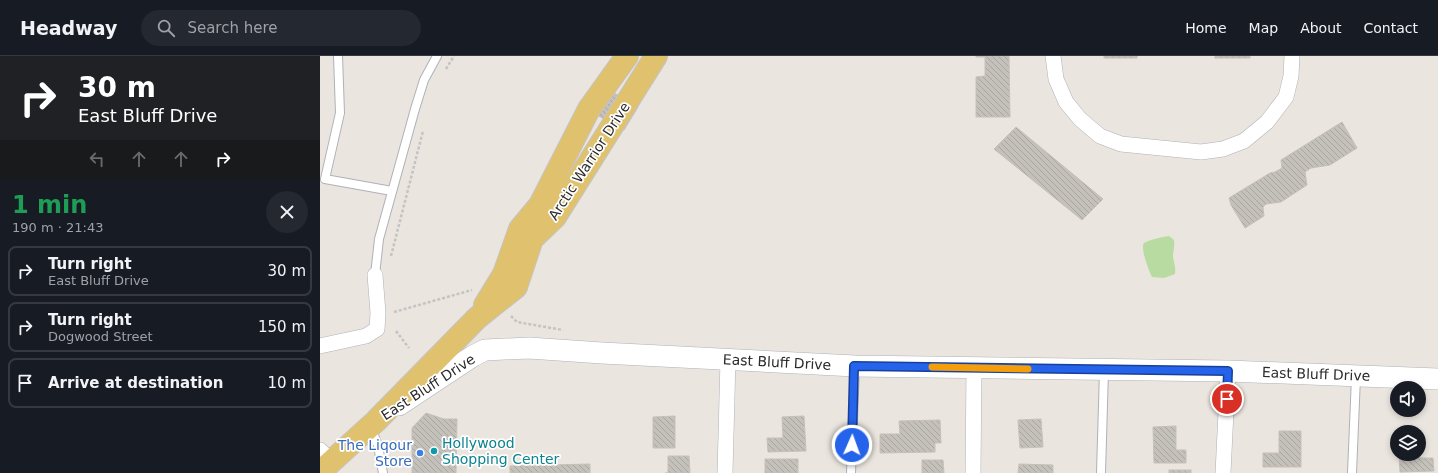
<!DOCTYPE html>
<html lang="en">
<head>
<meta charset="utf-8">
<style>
  body { margin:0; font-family:"DejaVu Sans",sans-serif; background:#242831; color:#f1f3f6; height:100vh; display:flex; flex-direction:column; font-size:15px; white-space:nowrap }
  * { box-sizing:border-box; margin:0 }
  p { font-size:13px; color:#9ea1a6 }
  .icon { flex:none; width:22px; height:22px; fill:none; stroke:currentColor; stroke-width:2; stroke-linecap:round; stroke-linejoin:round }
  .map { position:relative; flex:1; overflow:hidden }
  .panel { display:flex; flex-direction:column; background:#171b24; width:320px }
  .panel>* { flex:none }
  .guide { background:#202124; color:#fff; overflow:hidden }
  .buttons { position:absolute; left:1070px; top:325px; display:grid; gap:8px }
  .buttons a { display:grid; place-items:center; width:36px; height:36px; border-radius:50%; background:#171b24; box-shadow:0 2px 6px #0003; font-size:20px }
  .pin { position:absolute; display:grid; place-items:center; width:34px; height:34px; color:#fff; margin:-17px; border:2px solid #fff; border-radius:50%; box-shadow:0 1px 4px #0007 }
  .me { position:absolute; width:44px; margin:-22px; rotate:2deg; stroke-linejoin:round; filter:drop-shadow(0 0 3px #0008) }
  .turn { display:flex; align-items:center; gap:14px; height:84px; padding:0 12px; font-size:18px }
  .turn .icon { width:52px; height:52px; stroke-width:2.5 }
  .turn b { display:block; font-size:28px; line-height:34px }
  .lanes { display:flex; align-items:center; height:38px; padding:0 12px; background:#0003; justify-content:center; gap:20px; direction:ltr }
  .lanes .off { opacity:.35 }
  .round { display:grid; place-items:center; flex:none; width:42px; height:42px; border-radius:21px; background:#242831 }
  .headline { display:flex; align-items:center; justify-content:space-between; height:68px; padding:0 12px }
  h1 { font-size:24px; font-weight:700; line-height:30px; color:#1e9e55 }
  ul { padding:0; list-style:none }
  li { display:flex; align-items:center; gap:12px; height:50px; margin:0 8px 6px; padding:0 4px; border:2px solid #363941; border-radius:8px }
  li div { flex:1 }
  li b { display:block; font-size:15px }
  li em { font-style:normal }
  header { display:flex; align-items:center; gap:24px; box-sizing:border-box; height:56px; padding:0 20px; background:#171b24; border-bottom:1px solid #363941 }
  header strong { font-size:19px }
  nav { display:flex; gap:22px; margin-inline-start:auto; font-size:14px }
  .search { width:280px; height:36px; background:#242831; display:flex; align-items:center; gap:10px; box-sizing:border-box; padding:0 14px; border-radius:22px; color:#9ea1a6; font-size:15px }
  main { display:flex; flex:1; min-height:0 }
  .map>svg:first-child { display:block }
  .park { fill:#b7dba1 }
  .building { fill:url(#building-back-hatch); stroke:#c6c1b8 }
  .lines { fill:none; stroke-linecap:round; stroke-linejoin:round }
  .lane-casing { stroke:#afb1b9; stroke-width:10 }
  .street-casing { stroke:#afb1b9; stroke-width:16 }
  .secondary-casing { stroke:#afb1b9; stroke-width:22 }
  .primary-casing { stroke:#c4c4c4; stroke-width:24 }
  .path { stroke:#c4c4c4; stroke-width:2.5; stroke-dasharray:3 2; stroke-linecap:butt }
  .lane { stroke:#fff; stroke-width:8 }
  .street { stroke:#fff; stroke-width:15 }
  .secondary { stroke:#fff; stroke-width:21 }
  .primary { stroke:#e0c26e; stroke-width:22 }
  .route-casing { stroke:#184099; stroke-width:10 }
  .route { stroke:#2563eb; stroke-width:7 }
  .slow { stroke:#f59e0b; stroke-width:7 }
  .culture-dot { fill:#0f9aa8; stroke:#fff; stroke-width:1.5 }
  .shop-dot { fill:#3f7fe0; stroke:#fff; stroke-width:1.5 }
  .labels { text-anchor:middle; stroke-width:3.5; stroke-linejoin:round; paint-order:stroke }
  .street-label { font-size:14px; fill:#2b2b2b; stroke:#fff }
  .culture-label { font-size:14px; fill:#0d838f; stroke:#fff; text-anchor:start }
  .shop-label { font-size:14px; fill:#366cbe; stroke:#fff; text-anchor:end }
</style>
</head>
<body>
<header>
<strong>Headway</strong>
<div class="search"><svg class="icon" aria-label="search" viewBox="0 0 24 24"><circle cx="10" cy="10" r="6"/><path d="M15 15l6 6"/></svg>Search here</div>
<nav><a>Home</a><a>Map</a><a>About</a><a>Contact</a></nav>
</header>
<main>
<section class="panel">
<div class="guide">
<div class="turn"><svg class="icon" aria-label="right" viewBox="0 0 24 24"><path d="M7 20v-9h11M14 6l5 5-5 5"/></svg><div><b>30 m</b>East Bluff Drive</div></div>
<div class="lanes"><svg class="icon off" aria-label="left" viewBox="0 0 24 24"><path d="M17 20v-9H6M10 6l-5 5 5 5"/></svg><svg class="icon off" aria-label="ahead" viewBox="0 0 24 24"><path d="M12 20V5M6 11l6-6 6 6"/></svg><svg class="icon off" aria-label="ahead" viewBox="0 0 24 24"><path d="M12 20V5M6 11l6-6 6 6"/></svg><svg class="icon" aria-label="right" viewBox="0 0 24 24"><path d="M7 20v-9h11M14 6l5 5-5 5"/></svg></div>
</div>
<div class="headline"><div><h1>1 min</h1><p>190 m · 21:43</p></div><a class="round"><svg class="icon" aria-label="close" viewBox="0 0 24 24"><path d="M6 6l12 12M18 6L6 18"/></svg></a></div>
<ul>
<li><svg class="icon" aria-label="right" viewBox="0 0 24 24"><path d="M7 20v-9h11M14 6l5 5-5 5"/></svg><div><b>Turn right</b><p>East Bluff Drive</p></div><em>30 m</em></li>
<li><svg class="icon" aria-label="right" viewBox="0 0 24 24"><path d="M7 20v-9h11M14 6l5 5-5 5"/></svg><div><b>Turn right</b><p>Dogwood Street</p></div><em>150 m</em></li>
<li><svg class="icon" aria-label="arrive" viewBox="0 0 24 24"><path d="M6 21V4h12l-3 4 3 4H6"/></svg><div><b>Arrive at destination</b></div><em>10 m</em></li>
</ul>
</section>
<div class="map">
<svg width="1118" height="417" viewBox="0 0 1118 417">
  <defs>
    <pattern id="building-back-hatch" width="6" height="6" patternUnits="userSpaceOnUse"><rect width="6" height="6" fill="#c4c0ba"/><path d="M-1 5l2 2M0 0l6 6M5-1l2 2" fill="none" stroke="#a9a5a0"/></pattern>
  </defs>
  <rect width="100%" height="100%" fill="#ebe5df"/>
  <!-- park -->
  <path class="park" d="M849,180L854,184C855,190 853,195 853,201C854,208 856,211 855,218L844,222L832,221C829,215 820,192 824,187C828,184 843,181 849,180Z"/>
  <!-- building -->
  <g class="building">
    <polygon points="656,0 689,0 690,61 656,61 656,21 665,20 665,1 656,1"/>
    <rect x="784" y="0" width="33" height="2"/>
    <rect x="895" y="0" width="35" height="2"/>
    <polygon points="289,34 318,51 304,74 275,58"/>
    <polygon points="1022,66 1037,92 1010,109 991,112 985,116 987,129 961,146 946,148 943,151 944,160 925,172 911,149 909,142 950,117 955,116 962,112 961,104"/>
    <polygon points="696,71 783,143 762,164 674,93"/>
    <polygon points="106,357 124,363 137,363 136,417 92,417 92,372"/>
    <polygon points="355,360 355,392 333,392 333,361"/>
    <polygon points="484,360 486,395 448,396 447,382 463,382 462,361"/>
    <polygon points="721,363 723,391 700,392 698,364"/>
    <polygon points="620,364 621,387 615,387 615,396 560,397 560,378 580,378 579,365"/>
    <polygon points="856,370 856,394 866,394 866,407 834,407 833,371"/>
    <polygon points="959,375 981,375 981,411 943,411 943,397 959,397"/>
    <polygon points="1099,377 1100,402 1113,402 1114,415 1080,416 1079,398 1099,398"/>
    <polygon points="348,400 369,400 370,417 345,417 348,417"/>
    <rect x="445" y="403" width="33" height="14"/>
    <polygon points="602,404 623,404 624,417 602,417"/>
    <polygon points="270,408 270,417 190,417 190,410"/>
    <polygon points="699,408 733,409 733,417 698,417"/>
    <rect x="849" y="414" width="22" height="3"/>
  </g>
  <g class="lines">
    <defs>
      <g id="lane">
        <polyline points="18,0 20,57 5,123 72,135"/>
        <polyline points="55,219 59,183 95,53 104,24 117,0"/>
        <polyline points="51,371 58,390 63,417"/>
        <polyline points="531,417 535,311"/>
        <polyline points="781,417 784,315"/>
        <polyline points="1032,417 1036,321"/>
      </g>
      <g id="street">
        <polyline points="733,0 736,23 746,46 760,63 780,80 801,88 881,96 903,93 924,85 947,66 966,41 971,20 972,0"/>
        <polyline points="0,290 46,280 57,273 58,257 55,219"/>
        <polyline points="0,394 11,405"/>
        <polyline points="405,417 408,303"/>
        <polyline points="653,417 654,312"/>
        <polyline points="903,417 908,315"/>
      </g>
      <polyline id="secondary" points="79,349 153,300 165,294 209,292 282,297 535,310 908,315 1118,323"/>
      <g id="primary">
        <polyline points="165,249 184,218 200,173 220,149 269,53 307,0"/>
        <polyline points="0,416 56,365 157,262 196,231 212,183 235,161 336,0"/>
      </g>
    </defs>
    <!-- lane casing -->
    <use href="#lane" class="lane-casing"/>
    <!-- street casing -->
    <use href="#street" class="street-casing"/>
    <!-- secondary casing -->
    <use href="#secondary" class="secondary-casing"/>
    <!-- primary casing -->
    <use href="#primary" class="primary-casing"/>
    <!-- path -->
    <g class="path">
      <polyline points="126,13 134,0"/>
      <polyline points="71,200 103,75"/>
      <polyline points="74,256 152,234"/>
      <polyline points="191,260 197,266 243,274"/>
      <polyline points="76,275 89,292"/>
    </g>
    <!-- lane -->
    <use href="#lane" class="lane"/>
    <!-- street -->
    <use href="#street" class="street"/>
    <!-- secondary -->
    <use href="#secondary" class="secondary"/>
    <!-- primary -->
    <use href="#primary" class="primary"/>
  </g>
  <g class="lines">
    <defs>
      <polyline id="route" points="532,389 534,310 908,315 907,343"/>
    </defs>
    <!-- route casing -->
    <use href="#route" class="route-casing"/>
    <!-- route -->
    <use href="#route" class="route"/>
    <!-- slow -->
    <polyline class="slow" points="612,311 708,313"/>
  </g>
  <!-- markers -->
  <circle class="culture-dot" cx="114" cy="395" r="4"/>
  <circle class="shop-dot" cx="100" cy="397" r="4"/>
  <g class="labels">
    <!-- street labels -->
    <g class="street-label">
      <text transform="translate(269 105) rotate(-57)" y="5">Arctic Warrior Drive</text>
      <text transform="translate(457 306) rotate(3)" y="5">East Bluff Drive</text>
      <text transform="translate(996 318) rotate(2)" y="5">East Bluff Drive</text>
      <text transform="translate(108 331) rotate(-33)" y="5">East Bluff Drive</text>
    </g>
    <!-- culture labels -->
    <g class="culture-label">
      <text x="122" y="392">Hollywood<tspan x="122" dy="16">Shopping Center</tspan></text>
    </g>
    <!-- shop labels -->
    <g class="shop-label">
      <text x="92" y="394">The Liqour<tspan x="92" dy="16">Store</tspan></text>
    </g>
  </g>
</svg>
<div class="buttons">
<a><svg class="icon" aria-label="sound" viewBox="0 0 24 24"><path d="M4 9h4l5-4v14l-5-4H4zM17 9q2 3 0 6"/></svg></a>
<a><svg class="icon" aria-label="layers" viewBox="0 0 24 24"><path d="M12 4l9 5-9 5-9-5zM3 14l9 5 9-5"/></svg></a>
</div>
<div class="pin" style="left:907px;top:343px;background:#d93025"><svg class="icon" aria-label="arrive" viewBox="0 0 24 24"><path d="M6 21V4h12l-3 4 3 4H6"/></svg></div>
<svg class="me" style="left:532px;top:389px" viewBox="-20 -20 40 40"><circle r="17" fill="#2563eb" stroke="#fff" stroke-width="3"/><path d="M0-11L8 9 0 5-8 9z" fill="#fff"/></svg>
</div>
</main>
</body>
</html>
